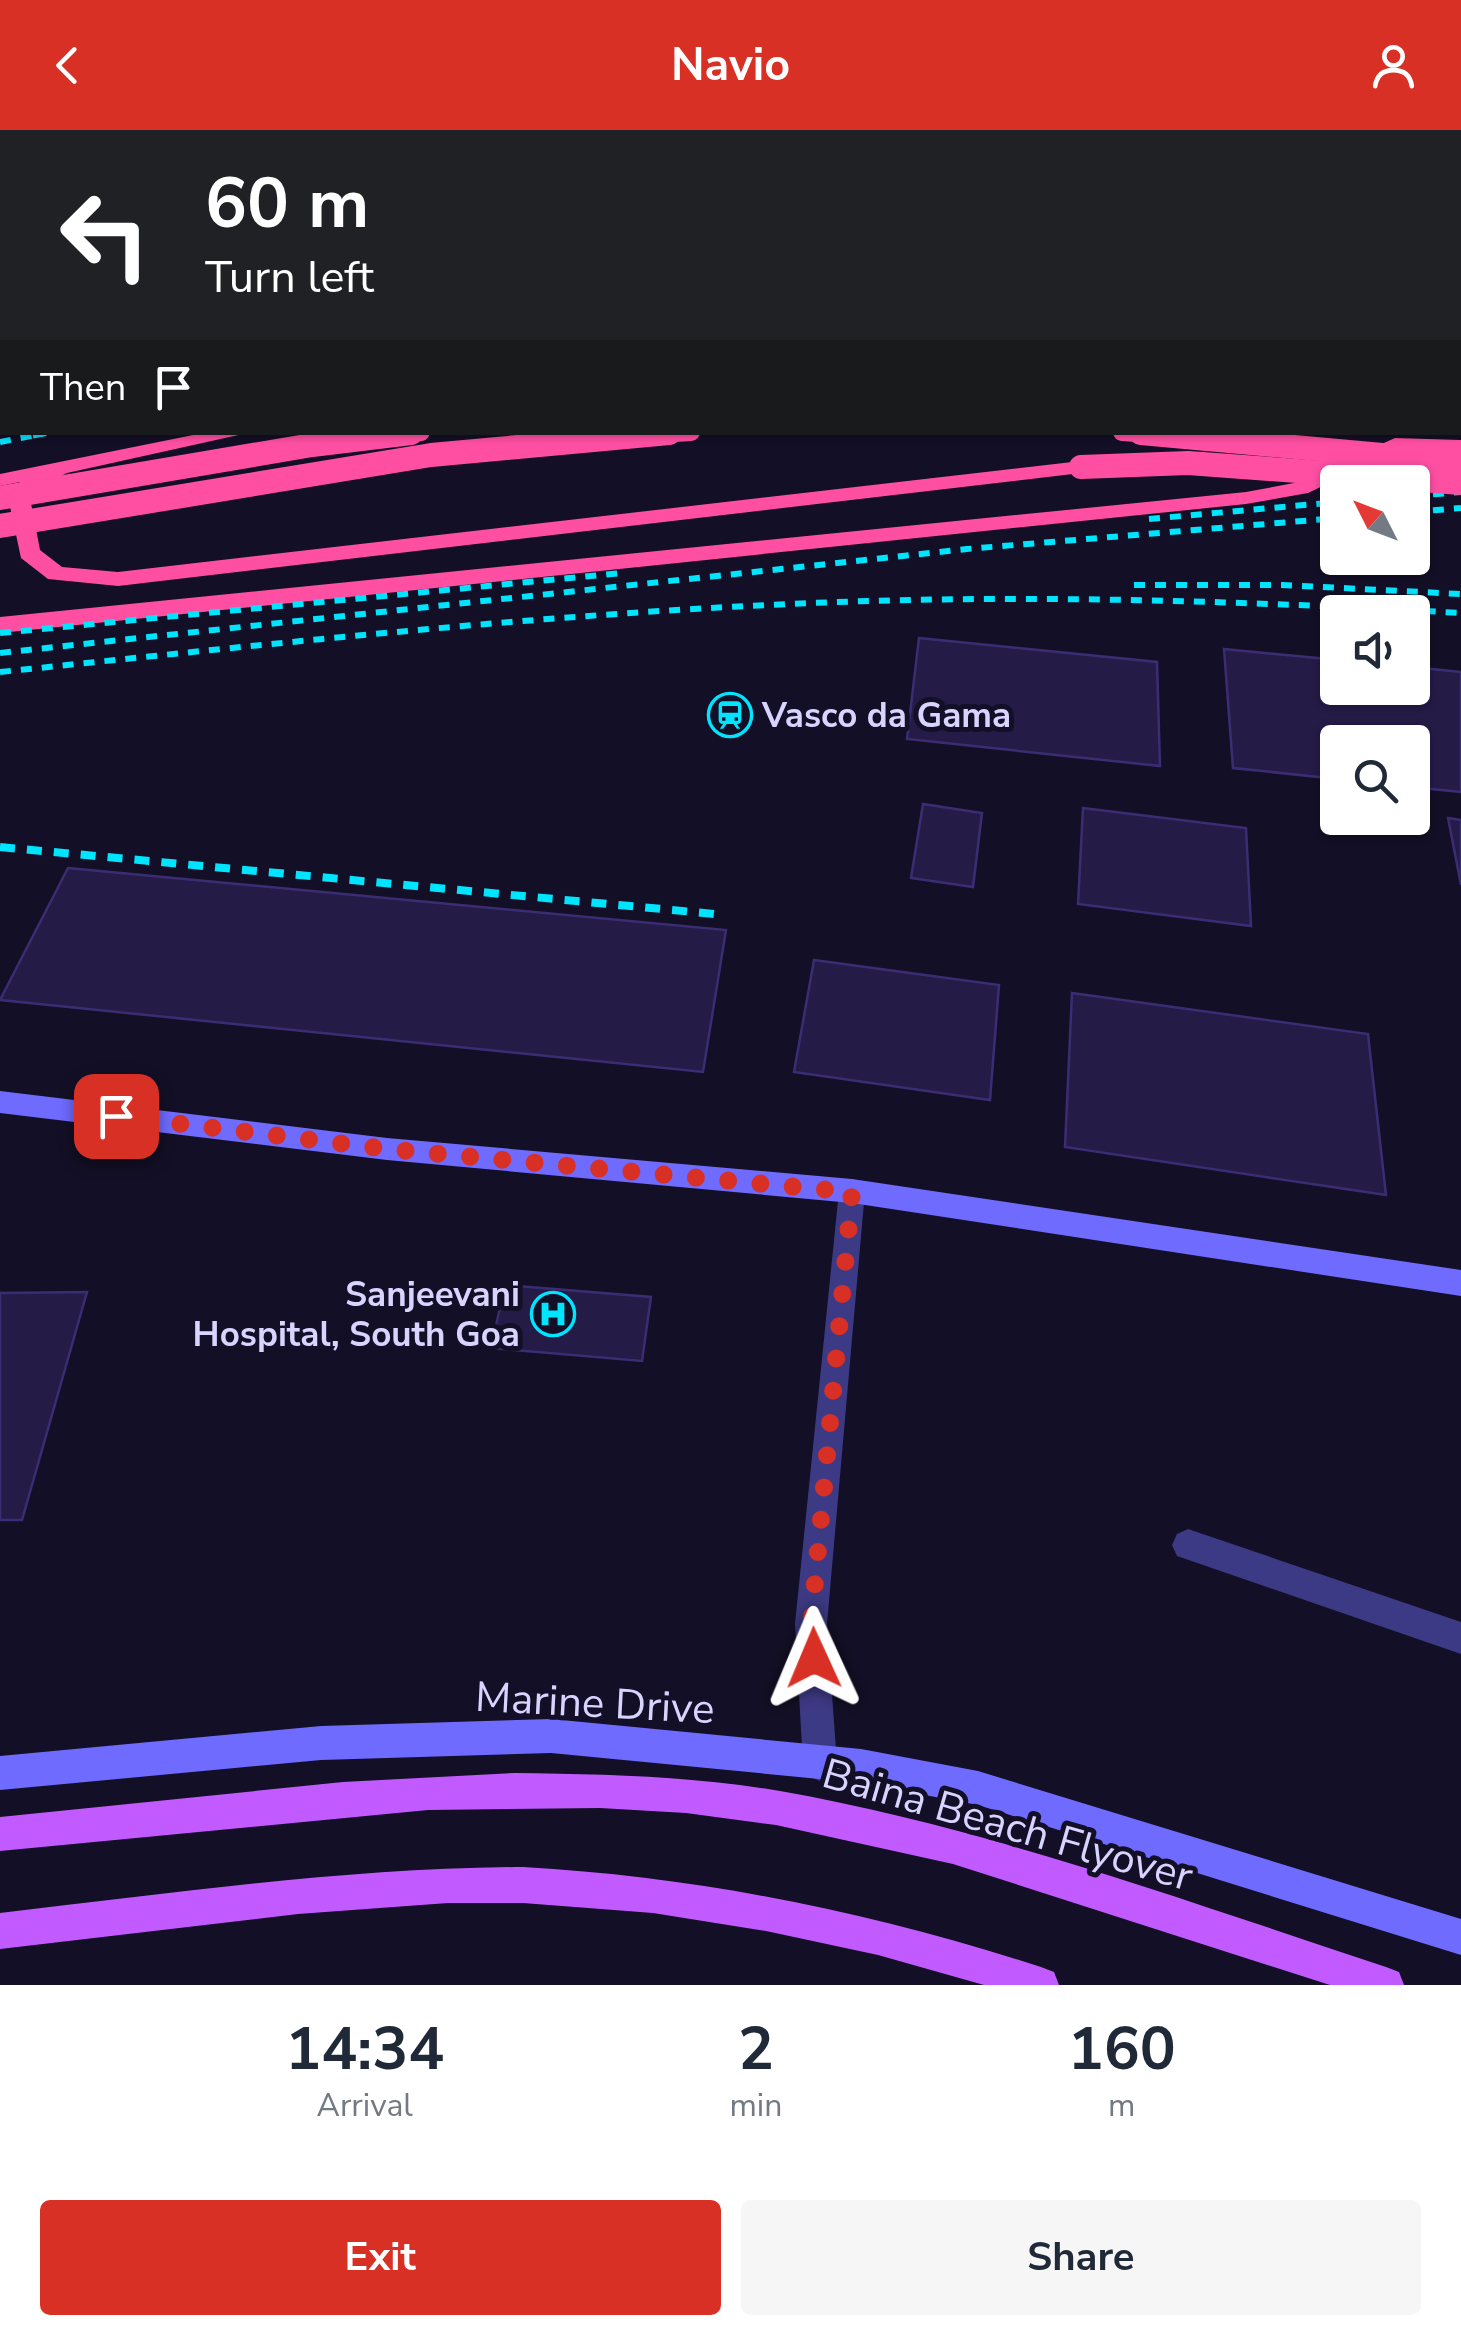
<!DOCTYPE html>
<html lang="en">
<head>
<meta charset="utf-8">
<style>
  body { margin:0; font-family:"Nunito Sans",sans-serif; background:#f6f6f7; color:#1f2937; height:100vh; display:flex; flex-direction:column; font-size:38px; white-space:nowrap }
  * { box-sizing:border-box; margin:0 }
  p { font-size:32px; color:#747a83 }
  .icon { flex:none; width:55px; height:55px; fill:none; stroke:currentColor; stroke-width:2; stroke-linecap:round; stroke-linejoin:round }
  .map { position:relative; height:1855px; overflow:hidden }
  .panel { display:flex; flex-direction:column; background:#fff; flex:1 }
  .panel>* { flex:none }
  .banner { position:absolute; left:0px; top:0px; width:1462px; height:305px; box-shadow:0 2px 8px #0004; background:#202124; color:#fff; overflow:hidden }
  .needle { width:65px; rotate:312deg }
  .fabs { position:absolute; left:1320px; top:335px; display:grid; gap:20px }
  .fabs a { display:grid; place-items:center; width:110px; height:110px; border-radius:10px; background:#fff; box-shadow:0 2px 8px #0004; font-size:50px }
  .pin { position:absolute; display:grid; place-items:center; width:85px; height:85px; color:#fff; margin:-42px; border-radius:20px; box-shadow:0 5px 15px #0006 }
  .me { position:absolute; width:110px; margin:-55px; rotate:359deg; stroke-linejoin:round; filter:drop-shadow(0 0 8px #0008) }
  .turn { display:flex; align-items:center; gap:35px; height:210px; padding:0 40px; font-size:45px }
  .turn .icon { width:130px; height:130px; stroke-width:2.5 }
  .turn b { display:block; font-size:70px; line-height:85px }
  .then { display:flex; align-items:center; height:95px; padding:0 40px; background:#0003; gap:20px; font-size:38px }
  .eta { display:flex; justify-content:space-evenly; align-items:center; height:170px; text-align:center }
  .eta b { font-size:60px; font-weight:700; line-height:70px }
  .button { display:flex; gap:20px; margin-top:auto; padding:20px 40px }
  .button a { flex:1; height:115px; border-radius:10px; background:#d93025; color:#fff; font-size:40px; font-weight:700; line-height:115px; text-align:center }
  .button a+a { background:#f6f6f7; color:#1f2937 }
  header { display:flex; justify-content:space-between; align-items:center; height:130px; padding:0 40px; background:#d93025; color:#fff; font-size:45px; font-weight:700 }
  .map>svg:first-child { display:block }
  .building { fill:#241b47; stroke:#3b2d73; stroke-width:2.5 }
  .lines { fill:none; stroke-linecap:round; stroke-linejoin:round }
  .lane { fill:#3d3a85; fill-rule:evenodd }
  .street { fill:#3d3a85; fill-rule:evenodd }
  .secondary { fill:#6f6bff; fill-rule:evenodd }
  .primary { fill:#c25bff; fill-rule:evenodd }
  .highway { fill:#ff4fa3; fill-rule:evenodd }
  .rail-far2 { stroke:#00e5ff; stroke-width:5; stroke-dasharray:9 8; stroke-linecap:butt }
  .rail-far1 { stroke:#00e5ff; stroke-width:6; stroke-dasharray:11 10; stroke-linecap:butt }
  .rail { stroke:#00e5ff; stroke-width:8; stroke-dasharray:15 12; stroke-linecap:butt }
  .highway-bridge-far1 { stroke:#ff4fa3; stroke-width:18 }
  .highway-bridge { stroke:#ff4fa3; stroke-width:24 }
  .route { stroke:#d93025; stroke-width:18; stroke-dasharray:0 32.4 }
  .labels { text-anchor:middle; stroke-width:10; stroke-linejoin:round; paint-order:stroke }
  .poi-label { font-size:35px; font-weight:bold; fill:#d9d4ff; stroke:#130f26; text-anchor:start }
  .near-street-label { font-size:42px; fill:#d9d4ff; stroke:#130f26 }
</style>
</head>
<body>
<header><svg class="icon" aria-label="back" viewBox="0 0 24 24"><path d="M15 5l-7 7 7 7"/></svg>Navio<svg class="icon" aria-label="person" viewBox="0 0 24 24"><circle cx="12" cy="8" r="4"/><path d="M4 21q1-7 8-7t8 7"/></svg></header>
<div class="map">
<svg width="1461" height="1855" viewBox="0 0 1461 1855">
  <rect width="100%" height="100%" fill="#130f26"/>
  <!-- building -->
  <g class="building">
    <polygon points="919,508 1157,532 1160,636 907,609"/>
    <polygon points="1224,519 1338,530 1338,558 1412,558 1412,537 1461,542 1461,662 1412,657 1412,612 1338,612 1338,649 1233,638"/>
    <polygon points="923,674 982,683 973,757 911,748"/>
    <polygon points="1083,678 1246,698 1251,796 1078,774"/>
    <polygon points="1448,688 1461,690 1461,755"/>
    <polygon points="68,738 726,800 703,942 0,870"/>
    <polygon points="814,830 999,855 990,970 794,942"/>
    <polygon points="1072,863 1368,904 1386,1065 1065,1017"/>
    <polygon points="505,1155 651,1167 642,1231 491,1218"/>
    <polygon points="87,1162 22,1390 0,1390 0,1163"/>
  </g>
  <g class="lines">
    <!-- lane -->
    <g class="lane">
      <polygon points="1410,0 1428,0 1429,2 1412,2"/>
      <rect x="1460" y="10" width="1" height="7"/>
    </g>
    <!-- street -->
    <g class="street">
      <rect x="0" y="108" width="2" height="8"/>
      <polygon points="852,1049 861,1053 865,1061 827,1494 837,1634 832,1646 820,1651 808,1646 803,1634 795,1494 839,1061 843,1053"/>
      <polygon points="1188,1399 1461,1492 1461,1524 1177,1426 1172,1415 1177,1404"/>
    </g>
    <!-- secondary -->
    <g class="secondary">
      <polygon points="2,202 2,212 0,213 0,203"/>
      <polygon points="0,961 387,1008 852,1049 1461,1140 1461,1166 852,1073 387,1030 0,983"/>
      <polygon points="551,1589 861,1619 978,1641 1461,1789 1461,1825 978,1675 861,1653 551,1623 321,1630 0,1660 0,1626 321,1596"/>
    </g>
    <!-- primary -->
    <g class="primary">
      <path d="M514,1643C603,1644 692,1646 780,1661C988,1698 1186,1771 1386,1837L1399,1842L1404,1855H1330L953,1734L776,1695L686,1683L600,1678L428,1680L0,1721V1687L343,1652Z"/>
      <path d="M523,1737C700,1747 872,1782 1041,1837L1054,1842L1059,1855H984L878,1825L766,1801L653,1783L523,1773H448L298,1784L0,1819V1783C174,1763 347,1738 523,1737Z"/>
    </g>
    <!-- highway -->
    <g class="highway">
      <rect x="1460" y="283" width="1" height="12"/>
      <polygon points="208,302 252,302 67,343 41,356 30,368 40,420 62,437 118,442 1081,331 1092,337 1081,343 118,456 48,449 21,428 8,367 20,352 0,356 0,344"/>
      <polygon points="1395,308 1461,310 1461,322 1398,320 1308,363 1246,374 0,503 0,487 1246,362 1294,353"/>
    </g>
    <!-- rail-far2 -->
    <g class="rail-far2">
      <polyline points="891,2 896,0"/>
      <polyline points="33,306 53,302"/>
    </g>
    <!-- rail-far1 -->
    <g class="rail-far1">
      <polyline points="0,312 46,303"/>
      <polyline points="1412,366 1461,362"/>
      <polyline points="1412,382 1461,378"/>
      <polyline points="1149,389 1338,372"/>
      <polyline points="1134,455 1282,455 1461,464"/>
      <polyline points="0,503 622,443"/>
      <polyline points="0,523 967,419 1338,388"/>
      <path d="M0,542C270,514 541,484 812,473C1028,464 1245,471 1461,483"/>
    </g>
    <!-- rail -->
    <polyline class="rail" points="0,717 715,784"/>
    <!-- highway-bridge-far1 -->
    <g class="highway-bridge-far1">
      <polyline points="1122,302 1180,306"/>
      <polyline points="390,306 421,302"/>
      <polyline points="626,306 691,302"/>
    </g>
    <!-- highway-bridge -->
    <g class="highway-bridge">
      <polyline points="1141,303 1461,332"/>
      <polyline points="1081,337 1188,333 1461,353"/>
      <polyline points="0,368 312,315 411,303"/>
      <polyline points="0,396 431,325 669,303"/>
    </g>
  </g>
  <g class="lines">
    <!-- route -->
    <polyline class="route" points="116,986 387,1019 852,1062 811,1494 814,1528"/>
  </g>
  <!-- icons -->
  <defs>
    <symbol id="station-ring" viewBox="-11 -11 22 22"><circle r="9.5" fill="#130f26" stroke="#00e5ff" stroke-width="1.5"/><path d="M-3-6H3Q5-6 5-4V2Q5 4 3 4L4.5 6H3L1.5 4h-3L-3 6H-4.5L-3 4Q-5 4-5 2V-4Q-5-6-3-6ZM-3.5-4v3h7v-3ZM-3.5 1v1.5H-2V1ZM2 1v1.5H3.5V1Z" fill="#00e5ff"/></symbol>
    <symbol id="hospital-ring" viewBox="-11 -11 22 22"><circle r="9.5" fill="#130f26" stroke="#00e5ff" stroke-width="1.5"/><path d="M-5-5h3v3.5h4V-5h3V5h-3V1.5h-4V5h-3Z" fill="#00e5ff"/></symbol>
  </defs>
  <g fill-rule="evenodd">
    <use href="#station-ring" x="705" y="560" width="50" height="50"/>
    <use href="#hospital-ring" x="528" y="1159" width="50" height="50"/>
  </g>
  <g class="labels">
    <!-- poi labels -->
    <g class="poi-label">
      <text x="762" y="597">Vasco da Gama</text>
      <text x="520" y="1176" text-anchor="end">Sanjeevani<tspan x="520" dy="40">Hospital, South Goa</tspan></text>
    </g>
    <!-- near-street labels -->
    <g class="near-street-label">
      <text transform="translate(595 1572) rotate(3)" y="15">Marine Drive</text>
      <text transform="translate(1008 1694) rotate(16)" y="15">Baina Beach Flyover</text>
    </g>
  </g>
</svg>
<div class="fabs">
<a><svg class="needle" viewBox="-14 -14 28 28"><path d="M0-13l5 13h-10z" fill="#e53935"/><path d="M0 13l5-13h-10z" fill="#747a83"/></svg></a>
<a><svg class="icon" aria-label="sound" viewBox="0 0 24 24"><path d="M4 9h4l5-4v14l-5-4H4zM17 9q2 3 0 6"/></svg></a>
<a><svg class="icon" aria-label="search" viewBox="0 0 24 24"><circle cx="10" cy="10" r="6"/><path d="M15 15l6 6"/></svg></a>
</div>
<div class="pin" style="left:116px;top:986px;background:#d93025"><svg class="icon" aria-label="arrive" viewBox="0 0 24 24"><path d="M6 21V4h12l-3 4 3 4H6"/></svg></div>
<svg class="me" style="left:814px;top:1528px" viewBox="-20 -20 40 40"><path d="M0-17L14 15 0 8-14 15z" fill="#d93025" stroke="#fff" stroke-width="4"/></svg>
<div class="banner">
<div class="turn"><svg class="icon" aria-label="left" viewBox="0 0 24 24"><path d="M17 20v-9H6M10 6l-5 5 5 5"/></svg><div><b>60 m</b>Turn left</div></div>
<div class="then">Then<svg class="icon" aria-label="arrive" viewBox="0 0 24 24"><path d="M6 21V4h12l-3 4 3 4H6"/></svg></div>
</div>
</div>
<section class="panel">
<div class="eta">
<div><b>14:34</b><p>Arrival</p></div>
<div><b>2</b><p>min</p></div>
<div><b>160</b><p>m</p></div>
</div>
<div class="button"><a>Exit</a><a>Share</a></div>
</section>
</body>
</html>
